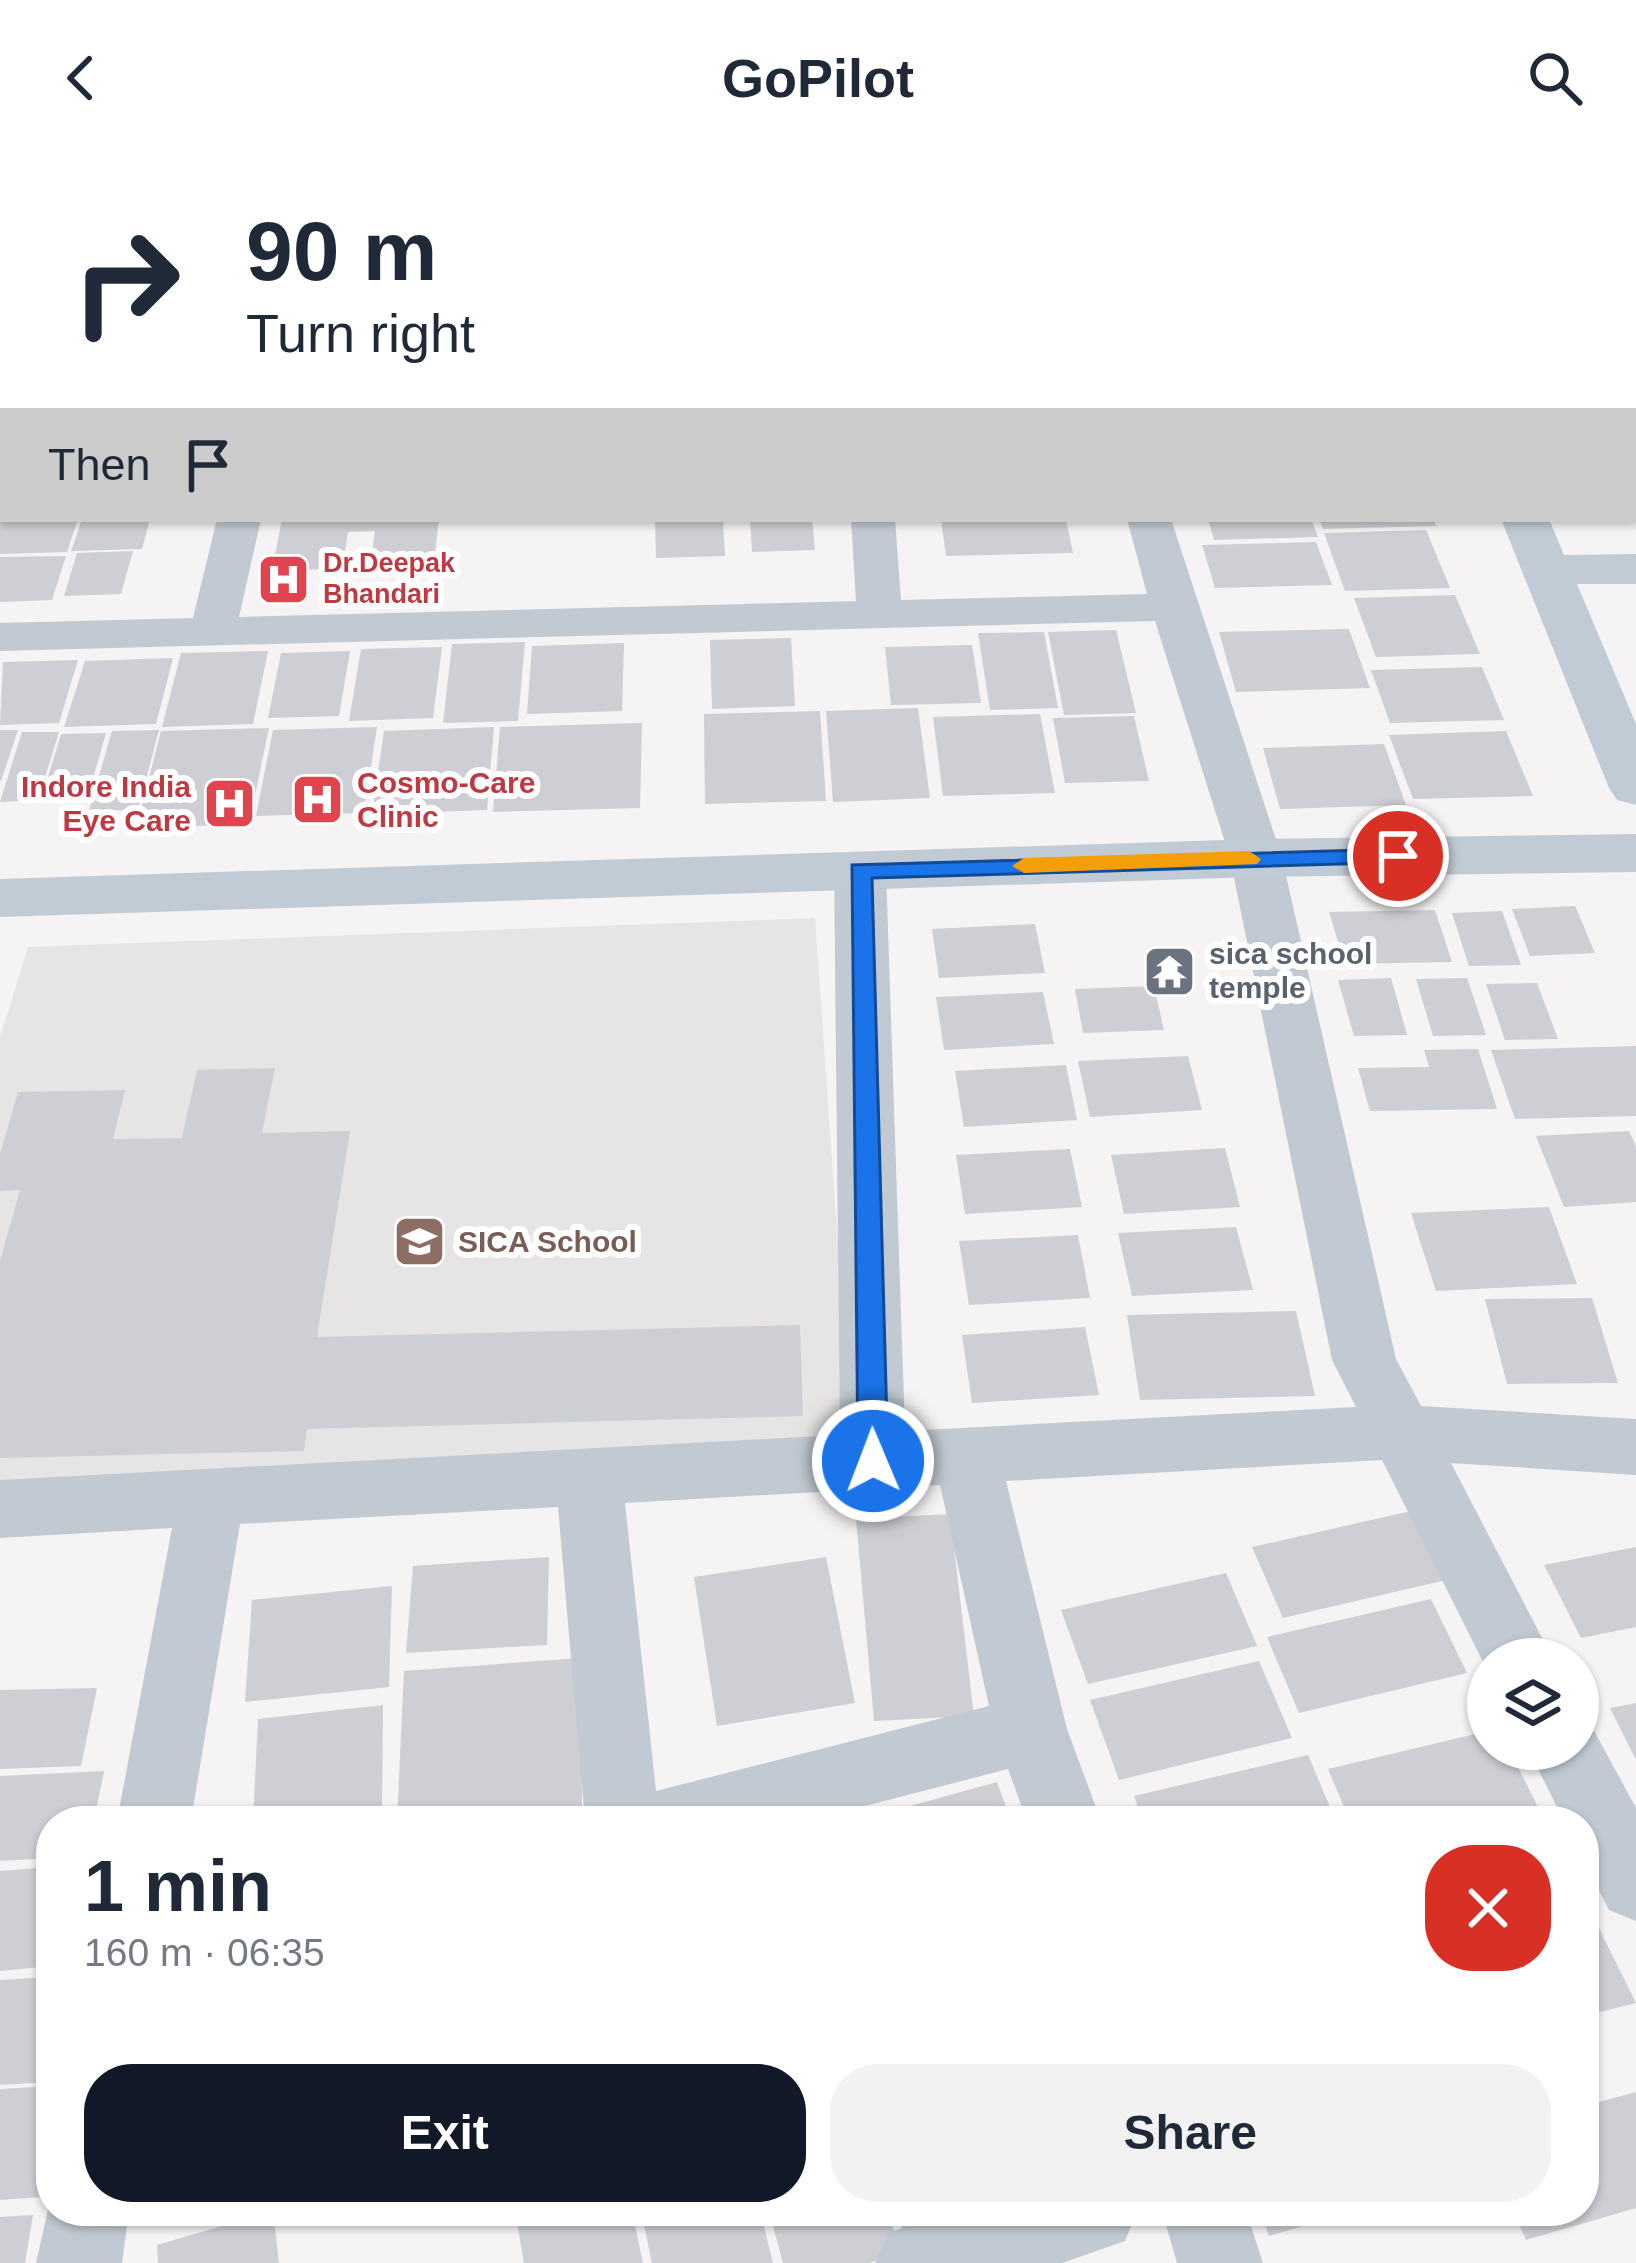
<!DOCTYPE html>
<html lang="en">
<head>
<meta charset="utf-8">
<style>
  body { margin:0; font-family:Arial,sans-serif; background:#f2f2f3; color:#1f2937; height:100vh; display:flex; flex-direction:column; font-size:45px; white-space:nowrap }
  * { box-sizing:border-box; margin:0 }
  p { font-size:39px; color:#747a83 }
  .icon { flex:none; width:66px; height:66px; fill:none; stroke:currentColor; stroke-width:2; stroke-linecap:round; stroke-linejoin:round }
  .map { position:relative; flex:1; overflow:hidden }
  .side { position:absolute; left:36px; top:1650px; width:1563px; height:420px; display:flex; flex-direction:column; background:#fff; border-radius:48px; box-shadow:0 3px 9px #0004 }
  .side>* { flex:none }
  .banner { position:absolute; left:0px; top:0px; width:1638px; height:366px; box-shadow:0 3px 9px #0004; background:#fff; color:#1f2937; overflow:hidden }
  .buttons { position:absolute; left:1467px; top:1482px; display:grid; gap:24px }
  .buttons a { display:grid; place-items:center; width:132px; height:132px; border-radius:50%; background:#fff; box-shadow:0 3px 9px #0004; font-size:60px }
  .pin { position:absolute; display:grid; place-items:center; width:102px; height:102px; color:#fff; margin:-51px; border:6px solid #fff; border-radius:50%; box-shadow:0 3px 12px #0007 }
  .me { position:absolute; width:132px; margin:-66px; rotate:359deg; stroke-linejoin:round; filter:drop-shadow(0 0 9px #0008) }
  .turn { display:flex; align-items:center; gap:42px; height:252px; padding:0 48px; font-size:54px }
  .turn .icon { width:156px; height:156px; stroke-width:2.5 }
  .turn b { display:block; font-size:84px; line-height:102px }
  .then { display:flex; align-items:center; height:114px; padding:0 48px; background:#0003; gap:24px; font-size:45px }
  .round { display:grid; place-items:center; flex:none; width:126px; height:126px; border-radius:48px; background:#f2f2f3 }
  .summary { display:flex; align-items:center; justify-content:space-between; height:204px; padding:0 48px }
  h1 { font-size:72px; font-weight:700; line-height:90px }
  .cta { display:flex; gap:24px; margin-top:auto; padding:24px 48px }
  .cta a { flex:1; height:138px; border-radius:48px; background:#111827; color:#fff; font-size:48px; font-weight:700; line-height:138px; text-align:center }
  .cta a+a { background:#f2f2f3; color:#1f2937 }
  header { display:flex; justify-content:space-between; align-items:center; height:156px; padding:0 48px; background:#fff; font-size:54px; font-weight:700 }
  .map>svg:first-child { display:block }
  .education { fill:#e6e4e5 }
  .building { fill:#cdcfd5 }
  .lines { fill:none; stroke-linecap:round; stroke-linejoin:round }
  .street { fill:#c1cad2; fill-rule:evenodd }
  .secondary { fill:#c1cbd6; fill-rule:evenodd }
  .route { fill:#1a73e8; stroke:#114b97; stroke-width:3 }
  .slow { fill:#f59e0b }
  .labels { text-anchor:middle; stroke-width:12; stroke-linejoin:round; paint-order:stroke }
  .far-health-label { font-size:27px; font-weight:bold; fill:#be3a42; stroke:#fff; text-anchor:start }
  .health-label { font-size:30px; font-weight:bold; fill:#be3a42; stroke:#fff; text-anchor:start }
  .worship-label { font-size:30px; font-weight:bold; fill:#5b616d; stroke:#fff; text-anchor:start }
  .education-label { font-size:30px; font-weight:bold; fill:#785e54; stroke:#fff; text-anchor:start }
</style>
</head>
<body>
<header><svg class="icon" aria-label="back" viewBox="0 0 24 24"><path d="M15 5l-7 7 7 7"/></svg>GoPilot<svg class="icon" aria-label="search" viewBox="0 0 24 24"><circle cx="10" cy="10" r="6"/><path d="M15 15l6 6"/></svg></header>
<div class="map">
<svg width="1636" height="2107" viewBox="0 0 1636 2107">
  <rect width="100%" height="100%" fill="#f5f3f3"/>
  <!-- education -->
  <polygon class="education" points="815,762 852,1289 0,1338 0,882 28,791"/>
  <!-- building -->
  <g class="building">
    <polygon points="0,363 78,363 67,396 0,398"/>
    <polygon points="82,363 150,363 142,393 71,395"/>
    <polygon points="282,363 439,363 434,407 370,409 375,375 348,376 342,413 272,414"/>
    <polygon points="655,363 723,363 725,400 656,402"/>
    <polygon points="750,363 812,363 815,394 752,396"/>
    <polygon points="941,363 1066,363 1073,397 946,400"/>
    <polygon points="1208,363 1311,363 1318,381 1214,384"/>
    <polygon points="1319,363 1433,363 1436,370 1323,373"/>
    <polygon points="1426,374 1450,432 1345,435 1324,377"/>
    <polygon points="1316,386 1332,429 1215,432 1202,389"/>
    <polygon points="133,395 121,438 64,440 77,397"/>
    <polygon points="66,400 52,444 0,446 0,401"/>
    <polygon points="1455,439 1480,498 1376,501 1354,442"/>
    <polygon points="1349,473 1370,532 1236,536 1219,476"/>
    <polygon points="1116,474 1136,557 1064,559 1048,476"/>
    <polygon points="1044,476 1058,552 990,554 978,477"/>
    <polygon points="791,482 795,550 712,553 710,484"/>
    <polygon points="525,486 518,565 443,567 452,488"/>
    <polygon points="624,487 622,555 527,558 532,490"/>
    <polygon points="972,489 981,547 891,549 885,491"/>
    <polygon points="442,491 433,562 349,565 361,493"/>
    <polygon points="268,495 253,568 162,571 181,497"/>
    <polygon points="350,495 339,560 268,562 281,497"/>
    <polygon points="173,502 156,568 64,571 85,505"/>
    <polygon points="78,504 59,567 0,569 3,506"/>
    <polygon points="1482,511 1504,564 1390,567 1371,514"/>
    <polygon points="918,552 930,642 833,646 826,555"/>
    <polygon points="820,555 826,645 705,648 704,558"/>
    <polygon points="1040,558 1055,637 943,640 933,561"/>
    <polygon points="1134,560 1149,625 1065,627 1053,562"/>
    <polygon points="642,567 640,652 493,656 500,571"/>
    <polygon points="377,571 364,657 256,660 273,574"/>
    <polygon points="494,571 487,654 372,658 384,575"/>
    <polygon points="269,572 249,668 136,672 161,575"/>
    <polygon points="0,574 18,574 1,625 0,624"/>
    <polygon points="159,574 138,654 89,655 112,575"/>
    <polygon points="1506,575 1533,640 1413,643 1389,579"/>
    <polygon points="22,576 59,576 38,644 0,646"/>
    <polygon points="106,577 87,643 41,644 61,578"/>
    <polygon points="1384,588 1406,649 1280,653 1263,592"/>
    <polygon points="1575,750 1595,797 1530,800 1512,753"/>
    <polygon points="1435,754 1452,806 1345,808 1329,756"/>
    <polygon points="1502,755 1521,809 1469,810 1452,757"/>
    <polygon points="1035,768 1045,817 939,822 932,773"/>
    <polygon points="1391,822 1407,879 1354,880 1338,824"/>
    <polygon points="1467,822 1486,879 1433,880 1416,823"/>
    <polygon points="1537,827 1558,883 1505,884 1486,828"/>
    <polygon points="1154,830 1164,874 1083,877 1075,833"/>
    <polygon points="1043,836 1054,888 944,894 936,841"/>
    <polygon points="1636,890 1636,960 1515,963 1491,894"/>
    <polygon points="1478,893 1497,953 1370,955 1358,912 1429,911 1424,894"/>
    <polygon points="1188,900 1202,954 1090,961 1078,905"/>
    <polygon points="1066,909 1077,964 964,971 955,915"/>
    <polygon points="275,912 262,977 350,975 317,1181 800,1169 803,1260 307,1273 304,1295 0,1302 0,1105 20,1034 0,1035 0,998 18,936 125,934 113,983 182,982 197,914"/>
    <polygon points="1629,975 1636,990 1636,1046 1564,1051 1536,980"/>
    <polygon points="1225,992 1240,1051 1124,1058 1111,999"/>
    <polygon points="1070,993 1082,1051 965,1058 956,999"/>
    <polygon points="1549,1051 1577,1128 1436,1135 1411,1057"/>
    <polygon points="1236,1071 1253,1134 1132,1140 1118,1077"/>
    <polygon points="1078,1079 1090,1142 969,1149 959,1085"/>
    <polygon points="1592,1142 1618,1227 1507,1228 1485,1143"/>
    <polygon points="1296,1155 1315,1240 1140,1244 1127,1159"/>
    <polygon points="1085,1171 1099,1239 972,1247 962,1179"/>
    <polygon points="1411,1355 1446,1424 1283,1462 1252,1391"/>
    <polygon points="950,1358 974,1560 874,1565 856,1363"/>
    <polygon points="1636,1391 1636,1471 1581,1482 1544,1409"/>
    <polygon points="549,1401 547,1489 406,1497 413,1410"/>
    <polygon points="826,1401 855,1547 717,1570 694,1421"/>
    <polygon points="1226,1417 1257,1490 1088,1528 1061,1454"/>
    <polygon points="392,1430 389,1531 245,1546 252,1444"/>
    <polygon points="1431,1443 1467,1517 1299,1557 1267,1481"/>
    <polygon points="581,1502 582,1655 397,1665 404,1515"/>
    <polygon points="1259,1505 1292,1582 1119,1624 1090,1544"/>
    <polygon points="97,1532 81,1610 0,1613 0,1534"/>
    <polygon points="1636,1547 1636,1604 1610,1552"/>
    <polygon points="383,1549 382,1665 253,1665 258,1563"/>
    <polygon points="1488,1575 1488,1593 1509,1593 1539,1653 1490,1665 1350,1665 1328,1613"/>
    <polygon points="1308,1599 1336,1665 1143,1665 1134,1640"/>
    <polygon points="104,1615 94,1665 51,1665 51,1702 0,1705 0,1620"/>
    <polygon points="997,1626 1011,1665 907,1665 903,1652"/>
    <polygon points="51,1711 51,1810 0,1815 0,1715"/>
    <polygon points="1591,1756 1636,1847 1584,1860 1584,1757"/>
    <polygon points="51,1821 51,1926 0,1929 0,1824"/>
    <polygon points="51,1930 51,1984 42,2041 0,2044 0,1933"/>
    <polygon points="1636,1936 1636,2052 1526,2084 1513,2055 1584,2055 1584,1950"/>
    <polygon points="273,2055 279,2107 158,2107 157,2089"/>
    <polygon points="515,2055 632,2055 643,2107 524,2107"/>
    <polygon points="641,2055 760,2055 773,2107 652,2107"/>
    <polygon points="769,2055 888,2055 900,2097 869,2107 783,2107"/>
    <polygon points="897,2055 989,2055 905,2082"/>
    <polygon points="1260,2055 1351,2055 1351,2056 1269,2080"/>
    <polygon points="33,2059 25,2107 0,2107 0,2061"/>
  </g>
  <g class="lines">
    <!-- street -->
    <g class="street">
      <rect x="820" y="0" width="34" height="3"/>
      <rect x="0" y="10" width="3" height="20"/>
      <rect x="1635" y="68" width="1" height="22"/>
      <polygon points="0,151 3,151 0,181"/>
      <rect x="1635" y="198" width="1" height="24"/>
      <path d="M217,363H261L239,461L856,445L851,363H895L901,444L1147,438L1127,363H1171L1282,702L1396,1203L1421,1250L1636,1263V1319L1451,1307L1553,1503H1488V1516L1382,1304L1006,1325L1067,1573L1101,1665H1027L1008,1613L807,1665H585L558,1351L240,1368L191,1665H117L172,1372L0,1382V1324L840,1279L834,715L842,703L860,698L878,703L886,715L905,1275L1356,1251L1332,1204L1230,702L1155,465L0,495V467L193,462ZM940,1329L989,1550L656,1635L625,1347Z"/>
      <polygon points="1578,1564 1591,1569 1636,1652 1636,1765 1609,1754 1584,1705 1584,1665 1564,1665 1528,1593 1578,1593"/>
      <polygon points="51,2040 51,2055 129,2055 122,2107 36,2107"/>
      <polygon points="950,2055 1137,2055 1125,2085 1062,2107 875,2107 888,2077"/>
      <polygon points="1162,2055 1246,2055 1263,2107 1177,2107"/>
    </g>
    <!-- secondary -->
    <g class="secondary">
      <polygon points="1343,0 1381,0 1382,3 1344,3"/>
      <polygon points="1501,363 1549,363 1564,399 1636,398 1636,428 1577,428 1636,568 1636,649 1617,644 1609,632"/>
      <polygon points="1636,678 1636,716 1256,721 0,761 0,723 1256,683"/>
    </g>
  </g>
  <!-- route -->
  <polygon class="route" points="1398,693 1410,700 1407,706 872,722 888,1305 884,1314 873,1318 862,1314 858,1305 852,709"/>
  <!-- slow -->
  <polygon class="slow" points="1249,695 1261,703 1257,708 1024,717 1012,710 1024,702"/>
  <!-- icons -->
  <defs>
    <symbol id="hospital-square" viewBox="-11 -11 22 22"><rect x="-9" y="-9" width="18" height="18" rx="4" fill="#e0444e" stroke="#fff"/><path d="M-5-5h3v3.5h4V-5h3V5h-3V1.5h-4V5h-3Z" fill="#fff"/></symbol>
    <symbol id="temple-square" viewBox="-11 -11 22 22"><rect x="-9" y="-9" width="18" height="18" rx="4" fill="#6b7280" stroke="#fff"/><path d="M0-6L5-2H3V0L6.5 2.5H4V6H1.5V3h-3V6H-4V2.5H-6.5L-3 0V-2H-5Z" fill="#fff"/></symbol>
    <symbol id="school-square" viewBox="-11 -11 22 22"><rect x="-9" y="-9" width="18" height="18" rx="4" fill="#8d6e63" stroke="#fff"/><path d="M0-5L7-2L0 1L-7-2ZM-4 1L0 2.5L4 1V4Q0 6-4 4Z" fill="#fff"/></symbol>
  </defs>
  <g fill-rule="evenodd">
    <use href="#hospital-square" x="254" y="394" width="59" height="59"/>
    <use href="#hospital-square" x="288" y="614" width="59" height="59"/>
    <use href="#hospital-square" x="200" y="618" width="59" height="59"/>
    <use href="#temple-square" x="1140" y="786" width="59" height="59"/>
    <use href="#school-square" x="390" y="1056" width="59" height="59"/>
  </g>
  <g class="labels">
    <!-- far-health labels -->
    <g class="far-health-label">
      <text x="323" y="416">Dr.Deepak<tspan x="323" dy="31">Bhandari</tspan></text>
    </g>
    <!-- health labels -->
    <g class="health-label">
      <text x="357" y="637">Cosmo-Care<tspan x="357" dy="34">Clinic</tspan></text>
      <text x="191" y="641" text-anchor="end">Indore India<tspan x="191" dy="34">Eye Care</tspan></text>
    </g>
    <!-- worship labels -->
    <g class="worship-label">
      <text x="1209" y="808">sica school<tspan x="1209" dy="34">temple</tspan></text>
    </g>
    <!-- education labels -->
    <g class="education-label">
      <text x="458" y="1096">SICA School</text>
    </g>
  </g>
</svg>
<div class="buttons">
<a><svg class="icon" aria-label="layers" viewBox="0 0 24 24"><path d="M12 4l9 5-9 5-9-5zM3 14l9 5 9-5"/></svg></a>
</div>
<div class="pin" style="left:1398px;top:700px;background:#d93025"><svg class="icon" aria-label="arrive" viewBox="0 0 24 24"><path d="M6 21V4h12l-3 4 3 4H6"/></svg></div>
<svg class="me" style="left:873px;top:1305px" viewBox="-20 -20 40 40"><circle r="17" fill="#1a73e8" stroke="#fff" stroke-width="3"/><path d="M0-11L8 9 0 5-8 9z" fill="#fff"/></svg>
<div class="banner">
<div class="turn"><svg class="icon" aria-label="right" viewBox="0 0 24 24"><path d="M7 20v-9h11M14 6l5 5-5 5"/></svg><div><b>90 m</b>Turn right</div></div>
<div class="then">Then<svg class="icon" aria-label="arrive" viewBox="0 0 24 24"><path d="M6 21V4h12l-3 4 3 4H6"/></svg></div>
</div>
<section class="side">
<div class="summary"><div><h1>1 min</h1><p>160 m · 06:35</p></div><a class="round" style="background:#d93025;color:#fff"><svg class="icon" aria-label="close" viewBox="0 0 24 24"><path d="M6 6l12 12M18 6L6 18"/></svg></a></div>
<div class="cta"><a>Exit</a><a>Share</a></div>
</section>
</div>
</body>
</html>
